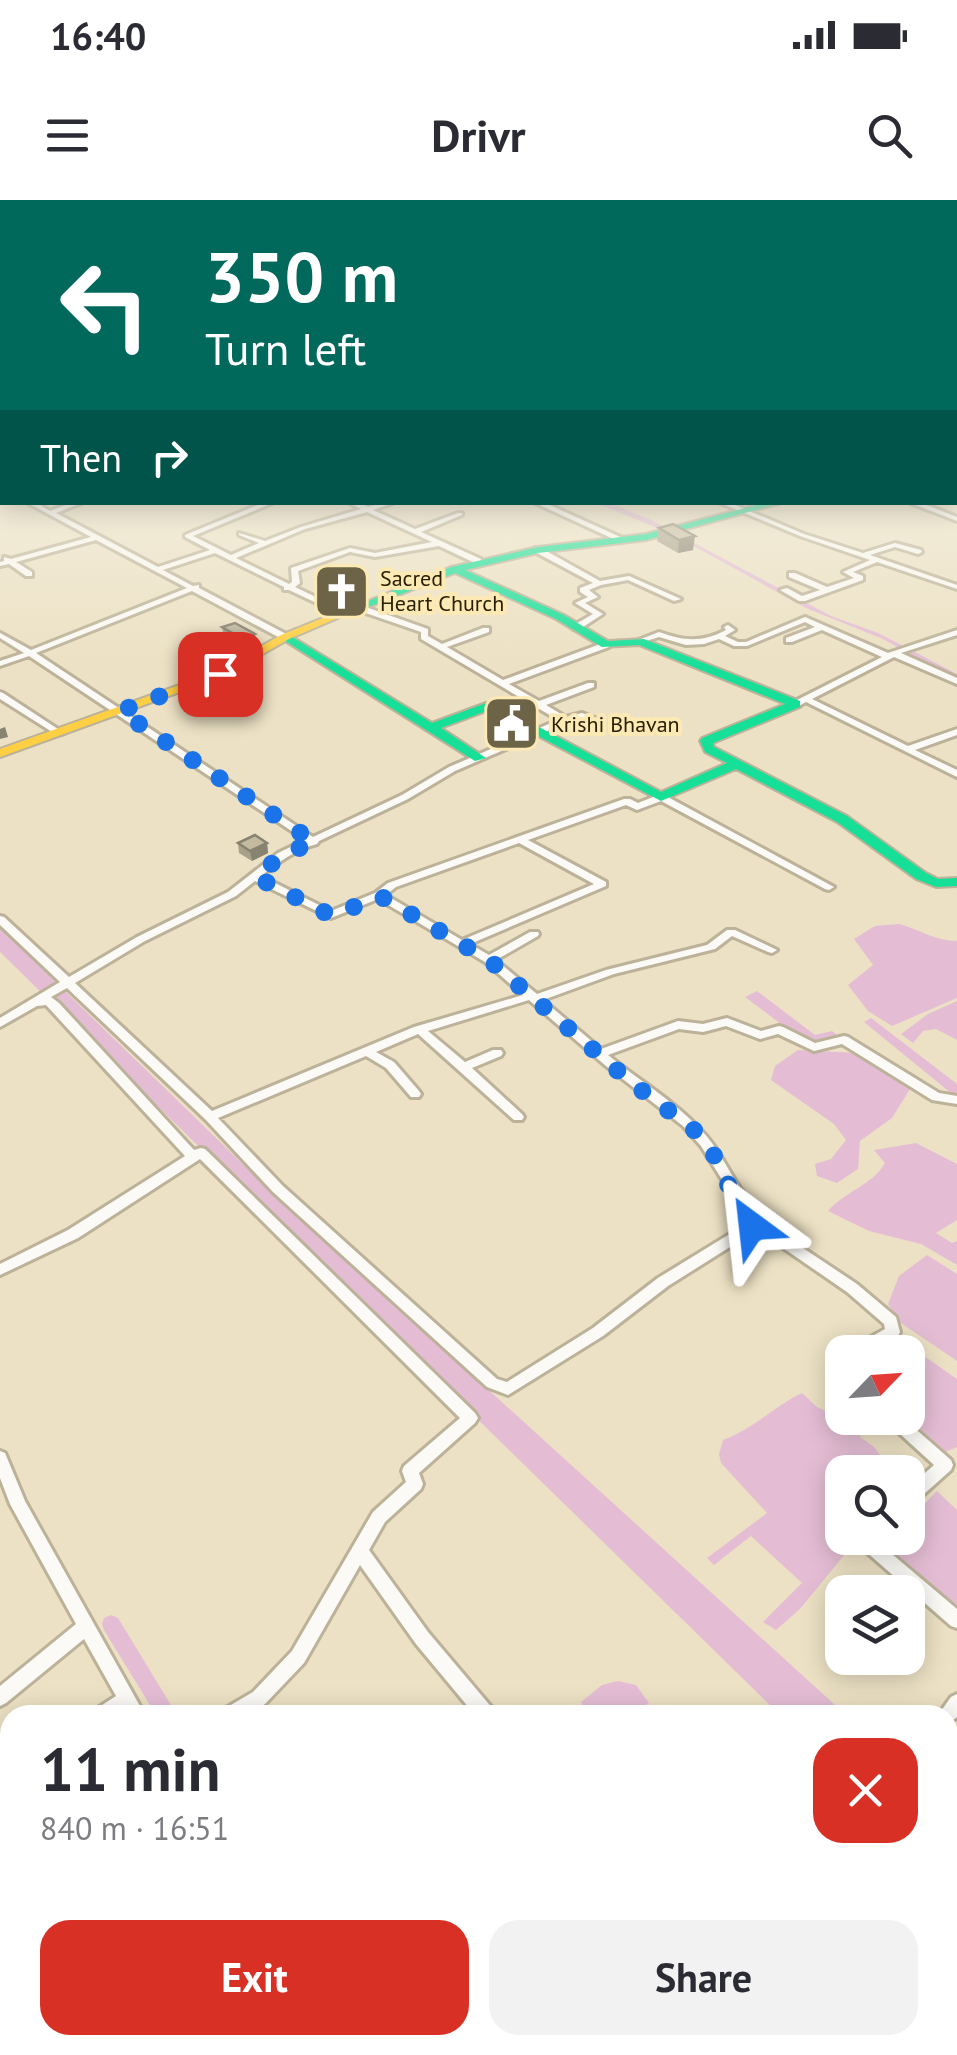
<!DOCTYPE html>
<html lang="en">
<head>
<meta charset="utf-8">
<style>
  body { margin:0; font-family:"PT Sans",sans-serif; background:#f2f2f3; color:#2b2b33; height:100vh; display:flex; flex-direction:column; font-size:38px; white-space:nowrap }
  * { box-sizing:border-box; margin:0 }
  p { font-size:32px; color:#7c7c81 }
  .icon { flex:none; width:55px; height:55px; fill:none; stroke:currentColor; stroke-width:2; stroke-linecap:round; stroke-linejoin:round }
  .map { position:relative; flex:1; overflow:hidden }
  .side { position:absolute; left:0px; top:1505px; width:958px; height:350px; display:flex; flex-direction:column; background:#fff; border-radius:30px 30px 0 0; box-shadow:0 5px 25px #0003 }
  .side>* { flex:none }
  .top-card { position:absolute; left:0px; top:0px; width:958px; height:305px; box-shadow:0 5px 25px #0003; background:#00695c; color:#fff; overflow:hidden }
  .needle { width:65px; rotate:65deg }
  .fabs { position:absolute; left:825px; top:1135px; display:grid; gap:20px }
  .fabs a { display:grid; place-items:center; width:100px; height:100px; border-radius:20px; background:#fff; box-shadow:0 5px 25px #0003; font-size:50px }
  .pin { position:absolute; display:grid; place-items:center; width:85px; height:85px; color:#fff; margin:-42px; border-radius:20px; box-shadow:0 5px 15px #0006 }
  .me { position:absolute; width:110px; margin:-55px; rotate:330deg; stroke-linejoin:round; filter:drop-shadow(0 0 8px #0008) }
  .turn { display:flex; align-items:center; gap:35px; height:210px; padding:0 40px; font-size:45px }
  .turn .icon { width:130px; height:130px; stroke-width:2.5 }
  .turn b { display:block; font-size:70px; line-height:85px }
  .then { display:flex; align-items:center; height:95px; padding:0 40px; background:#0003; gap:20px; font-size:38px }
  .round { display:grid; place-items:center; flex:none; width:105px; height:105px; border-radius:30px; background:#f2f2f3 }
  .headline { display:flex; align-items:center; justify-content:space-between; height:170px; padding:0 40px }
  h1 { font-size:60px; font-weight:700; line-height:75px }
  .cta { display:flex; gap:20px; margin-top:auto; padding:20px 40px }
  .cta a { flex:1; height:115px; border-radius:30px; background:#d93025; color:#fff; font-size:40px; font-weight:700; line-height:115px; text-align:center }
  .cta a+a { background:#f2f2f3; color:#2b2b33 }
  .status { display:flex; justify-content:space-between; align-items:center; height:70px; padding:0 50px; background:#fff; direction:ltr }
  .status svg { height:28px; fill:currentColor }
  header { display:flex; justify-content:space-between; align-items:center; height:130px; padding:0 40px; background:#fff; font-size:45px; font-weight:700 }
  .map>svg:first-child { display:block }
  .water { fill:#e4bdd4 }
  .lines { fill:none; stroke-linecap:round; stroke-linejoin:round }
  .canal { fill:#e4bdd4; fill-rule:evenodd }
  .street-casing { stroke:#bcb299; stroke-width:6 }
  .fast-casing { stroke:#bcb299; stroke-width:4 }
  .slow-casing { stroke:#bcb299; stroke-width:4 }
  .street { fill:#fcfaf6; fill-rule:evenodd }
  .fast { fill:#16e098; fill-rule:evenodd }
  .slow { fill:#ffcf43; fill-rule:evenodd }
  .wall { fill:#a8a08a }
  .shaded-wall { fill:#888270 }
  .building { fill:#c3baa0; stroke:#888270; stroke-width:2.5 }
  .route { stroke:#1a73e8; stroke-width:18; stroke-dasharray:0 32.4 }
  .labels { text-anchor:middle; stroke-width:8; stroke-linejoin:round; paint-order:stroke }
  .far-poi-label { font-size:22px; fill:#292004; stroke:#fde9b3; text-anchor:start }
</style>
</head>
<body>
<div class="status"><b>16:40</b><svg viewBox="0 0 49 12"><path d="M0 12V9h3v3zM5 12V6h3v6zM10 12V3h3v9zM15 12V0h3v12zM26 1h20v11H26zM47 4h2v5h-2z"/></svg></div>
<header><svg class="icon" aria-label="menu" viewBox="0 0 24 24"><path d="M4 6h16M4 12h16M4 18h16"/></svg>Drivr<svg class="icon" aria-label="search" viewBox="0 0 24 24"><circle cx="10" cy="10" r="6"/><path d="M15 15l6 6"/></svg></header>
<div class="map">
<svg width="957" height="1855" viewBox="0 0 957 1855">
  <rect width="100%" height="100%" fill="#ece1c4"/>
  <!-- water -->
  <g class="water">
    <polygon points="596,303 610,303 651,320 831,416 878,433 957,474 957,480 883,439 806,408 672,334"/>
    <path d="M899,724C919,729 935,741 957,741V798L892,826L868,811L848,785L873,765L854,739L875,726Z"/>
    <polygon points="0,728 282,1002 846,1515 780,1515 0,752"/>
    <polygon points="757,791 815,835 832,831 839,837 805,842 745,797"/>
    <polygon points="957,801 957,840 936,829 923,831 913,843 901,834 928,814"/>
    <polygon points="871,818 957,884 957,898 864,822"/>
    <polygon points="798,850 858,853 910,889 892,918 860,941 858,969 837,983 817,976 815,964 831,959 846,940 834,924 771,880 775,866"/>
    <path d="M916,943L957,964V1020L936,1033L952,1043L957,1041V1065L921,1044L869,1031L828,1011C844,992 874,984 885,963L874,950Z"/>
    <polygon points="927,1055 957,1074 957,1161 898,1121 888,1104 899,1076"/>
    <polygon points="898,1138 957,1179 957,1247 945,1252 908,1217 908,1152 882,1152"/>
    <path d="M802,1193L817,1207L862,1228L860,1237L874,1247L893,1272H842L845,1354L800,1409L776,1430L763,1422L802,1383L751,1336L714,1365L707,1358L767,1313L721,1263L719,1254L723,1240C755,1228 773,1207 802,1193Z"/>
    <polygon points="937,1291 957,1310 957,1407 885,1344 891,1338 908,1338 908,1321"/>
    <polygon points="618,1481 636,1485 649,1503 628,1515 588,1515 581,1502 602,1485"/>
  </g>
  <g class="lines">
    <!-- canal -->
    <polygon class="canal" points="111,1415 118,1418 177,1515 156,1515 104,1430 102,1424 104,1418"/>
    <defs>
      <g id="street">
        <rect x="955" y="213" width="2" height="4"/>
        <polygon points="955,248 957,249 957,253 955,252"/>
        <polygon points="955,263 957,264 957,268 955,267"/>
        <polygon points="0,286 2,287 2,291 0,290"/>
        <path d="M26,302H35L50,311L73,302H84L56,313L158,367L210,350L185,337V335L265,302H275L193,336L231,355L259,343L239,335V333L265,341L301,327L361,309L348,302H358L368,307L384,302H396L373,310L415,329L458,313H462V315L421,332L481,359V363H475L439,346L375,357L350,352L298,371L300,383L295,387L345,411V415H342L289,390H284V387L215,353L163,370L193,386L199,385V388L288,435V439H282L192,391L36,453L313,637L402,595L449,567L558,520L421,439V432L354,409V405H360L428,429V436L442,444L483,428H489V432L447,447L503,480L603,443H609V447L509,484L539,501L588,483H594V487L546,505L566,517L582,513L597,519V523L581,519L568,522L455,571L408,599L319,641L317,644C296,649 279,662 261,676L331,711L375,693L388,683L624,599H630L638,603L658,595H664L834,687L829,690L825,689L661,601L637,610L626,605L528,640L606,682V686L470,744L489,755L530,732H538L539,734L538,736L496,760L537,794L606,770L707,745L727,730H735L777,750L772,753L768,752L732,736L715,749L614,774L543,800L601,849L678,821L703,824L727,818L761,831L779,826L783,827L815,843L844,836L848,837L939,893L957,896V904L932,900L842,844L814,851L778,834L760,839L726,826L703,832L679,829L608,855C638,880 673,900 700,929C717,946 727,968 740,988C747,998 758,1008 761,1020L857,1084L896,1117L900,1132L898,1136L868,1152H849L851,1148L885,1129L884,1124L847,1092L757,1030L668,1086L603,1136L508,1195L487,1187L273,992L206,920L67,788L51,797L59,803L194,950L201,948L205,949L475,1213L478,1218L475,1223L419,1273L423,1284L421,1289L385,1322L369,1350L428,1432L493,1509L496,1515H475L416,1444L360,1365L304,1463L265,1504L247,1515H221L224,1509L253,1492L292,1451L373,1312L406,1282L402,1271L404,1266L460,1218L200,959L78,1038L0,1075V1064L68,1030L185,956L46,805L37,806L0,827V818L60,782L0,725V716L4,717L69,777L137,737L228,692L278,653L305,640L29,456L0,466V461L24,453L0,438V433L31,450L187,388L96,340L16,362L32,372V376H26L9,364L0,366V362L4,361V357L11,359L91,337ZM367,312L432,342L375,353L350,348L291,368L292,382L289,384L236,358L305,329ZM519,643L594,684L462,740L386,695L396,687ZM255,681L331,718L378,699L485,762L523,795L414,827L212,911L75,783L145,741L236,696ZM529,800L606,866L683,926L701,946L734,999L748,1018L746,1024L658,1078L593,1128L507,1182L497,1179L283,986L218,918L366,856L386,868L411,897H419L421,894L419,891L394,862L376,852L418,834L514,920H522L524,917L522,914L472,868L501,856L503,853L501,850H493L465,862L428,831Z"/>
        <polygon points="533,302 543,302 627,340 620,342"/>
        <polygon points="718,302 728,302 804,334 863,353 895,343 921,350 922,352 918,354 895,347 870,355 957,385 957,389 877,362 853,372 863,376 863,380 805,401 799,401 780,390 787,388 802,396 820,390 789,377 789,373 795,373 827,387 854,378 843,372 870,360 800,336"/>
        <polygon points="908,302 919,302 957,317 957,321"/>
        <polygon points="535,348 541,348 600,381 629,376 681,399 674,401 628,380 601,385 589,390 598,397 585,403 603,414 580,429 574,429 574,425 593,414 575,403 588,397 580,392 580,388 593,383 535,352"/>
        <path d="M805,417L888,453L957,430V435L901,453L957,478V484L894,457L812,499L908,546L957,529V535L915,550L957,570V577L806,502L799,506H793V502L882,457L822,430L792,442H786V438L815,427L805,422L747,446H734L719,439L704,444L686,445L659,437L640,443L636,441L659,432C684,441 702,443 726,430L724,427L728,425L735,430L725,436L738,442H746Z"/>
        <polygon points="0,492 3,493 64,533 57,535 0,499"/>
        <polygon points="885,1218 903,1218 951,1260 953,1265 951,1270 914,1303 908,1305 908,1288 934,1265 888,1223"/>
        <polygon points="0,1251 5,1253 25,1301 145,1515 126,1515 124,1511 118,1515 93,1515 96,1509 116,1496 84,1439 6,1503 0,1506 0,1486 76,1424 10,1304 0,1278"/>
        <polygon points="854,1338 873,1338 957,1409 957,1428 951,1426 856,1343"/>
        <polygon points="957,1494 957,1517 948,1524 948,1515 938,1515 951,1497"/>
        <polygon points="10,1598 10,1619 0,1624 0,1603"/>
        <polygon points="10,1737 10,1759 0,1764 0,1742"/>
        <polygon points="197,1845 220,1845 216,1855 192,1855"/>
        <polygon points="343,1845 371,1845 374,1848 378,1855 349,1855"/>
        <polygon points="795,1845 820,1845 826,1855 800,1855"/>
      </g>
      <g id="fast">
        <polygon points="957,219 957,225 955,226 955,220"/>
        <polygon points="768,302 785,302 646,340 538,353 465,370 564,415 608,441 644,439 800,501 800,507 713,543 714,547 847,616 926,673 938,679 957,678 957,686 936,687 916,679 837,622 736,569 661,601 489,510 441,528 486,558 475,561 279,437 289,435 432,523 486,503 494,503 661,592 727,563 705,552 700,541 702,538 785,504 639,445 602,447 556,419 455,373 353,413 344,411 451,367 538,347 646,334"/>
      </g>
      <polygon id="slow" points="345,409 354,411 289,439 224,476 0,557 0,549 216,472 281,435"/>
    </defs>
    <!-- street casing -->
    <use href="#street" class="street-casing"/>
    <!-- fast casing -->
    <use href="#fast" class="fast-casing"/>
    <!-- slow casing -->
    <use href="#slow" class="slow-casing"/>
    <!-- street -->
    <use href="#street" class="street"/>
    <!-- fast -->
    <use href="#fast" class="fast"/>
    <!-- slow -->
    <use href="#slow" class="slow"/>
  </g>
  <!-- wall -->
  <g class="wall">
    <polygon points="659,328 693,350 678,353 657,341"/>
    <polygon points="222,427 256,443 244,448 224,437"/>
    <polygon points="238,643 267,643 268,653 252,661 239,653"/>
  </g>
  <!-- shaded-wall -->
  <g class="shaded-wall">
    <polygon points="695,336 693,350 678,353 679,340"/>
    <polygon points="255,434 256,443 244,448 243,439"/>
    <polygon points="5,527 8,537 0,539 0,529"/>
    <polygon points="267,643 268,653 252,661 250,651"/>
  </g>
  <!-- building -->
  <g class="building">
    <polygon points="673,324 695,336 679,340 659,328"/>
    <polygon points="235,423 255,434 243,439 222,427"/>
    <polygon points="255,635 267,643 250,651 238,643"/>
  </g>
  <!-- sky -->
  <linearGradient id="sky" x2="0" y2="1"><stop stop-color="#a6b8e0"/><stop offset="0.45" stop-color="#f6f2e4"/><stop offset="1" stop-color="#f6f2e4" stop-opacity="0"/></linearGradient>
  <rect width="957" height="467" fill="url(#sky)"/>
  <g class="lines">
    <!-- route -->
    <polyline class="route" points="220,474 120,511 314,642 282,655 256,677 332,716 380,696 489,760 632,883 694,930 716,958 731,991 755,1017 752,1026"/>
  </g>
  <!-- icons -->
  <defs>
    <symbol id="church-square" viewBox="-11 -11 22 22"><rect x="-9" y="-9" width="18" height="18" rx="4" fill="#6d6447" stroke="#fde9b3"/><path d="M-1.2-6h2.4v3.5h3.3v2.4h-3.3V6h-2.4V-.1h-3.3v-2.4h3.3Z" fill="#fff"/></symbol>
    <symbol id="civic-square" viewBox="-11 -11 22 22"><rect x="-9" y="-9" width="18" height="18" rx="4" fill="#6d6447" stroke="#fde9b3"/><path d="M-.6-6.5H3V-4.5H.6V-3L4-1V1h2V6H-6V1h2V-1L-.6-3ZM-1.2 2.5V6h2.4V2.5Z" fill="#fff"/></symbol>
  </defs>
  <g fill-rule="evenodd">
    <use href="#church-square" x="310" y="360" width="63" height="63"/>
    <use href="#civic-square" x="480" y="492" width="63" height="63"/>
  </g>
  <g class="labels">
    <!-- far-poi labels -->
    <g class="far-poi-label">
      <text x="380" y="386">Sacred<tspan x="380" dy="25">Heart Church</tspan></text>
      <text x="551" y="532">Krishi Bhavan</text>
    </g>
  </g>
</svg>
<div class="fabs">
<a><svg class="needle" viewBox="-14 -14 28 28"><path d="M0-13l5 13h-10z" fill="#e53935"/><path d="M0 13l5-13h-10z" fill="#7c7c81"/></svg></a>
<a><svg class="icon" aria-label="search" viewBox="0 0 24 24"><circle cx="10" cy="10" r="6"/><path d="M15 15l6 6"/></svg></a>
<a><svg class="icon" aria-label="layers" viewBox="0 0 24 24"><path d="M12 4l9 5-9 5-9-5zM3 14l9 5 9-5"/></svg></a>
</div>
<div class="pin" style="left:220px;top:474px;background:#d93025"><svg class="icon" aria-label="arrive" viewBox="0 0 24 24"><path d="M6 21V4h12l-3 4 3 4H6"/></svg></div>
<svg class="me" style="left:752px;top:1026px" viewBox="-20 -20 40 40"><path d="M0-17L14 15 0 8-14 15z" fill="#1a73e8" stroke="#fff" stroke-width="4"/></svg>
<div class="top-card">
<div class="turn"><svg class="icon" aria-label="left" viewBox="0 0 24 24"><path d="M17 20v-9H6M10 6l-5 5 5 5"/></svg><div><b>350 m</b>Turn left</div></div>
<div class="then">Then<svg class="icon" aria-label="right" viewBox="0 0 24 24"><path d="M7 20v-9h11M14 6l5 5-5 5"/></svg></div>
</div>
<section class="side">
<div class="headline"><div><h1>11 min</h1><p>840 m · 16:51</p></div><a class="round" style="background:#d93025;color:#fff"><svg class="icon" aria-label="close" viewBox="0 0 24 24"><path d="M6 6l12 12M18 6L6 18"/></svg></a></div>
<div class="cta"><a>Exit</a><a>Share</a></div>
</section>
</div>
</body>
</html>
